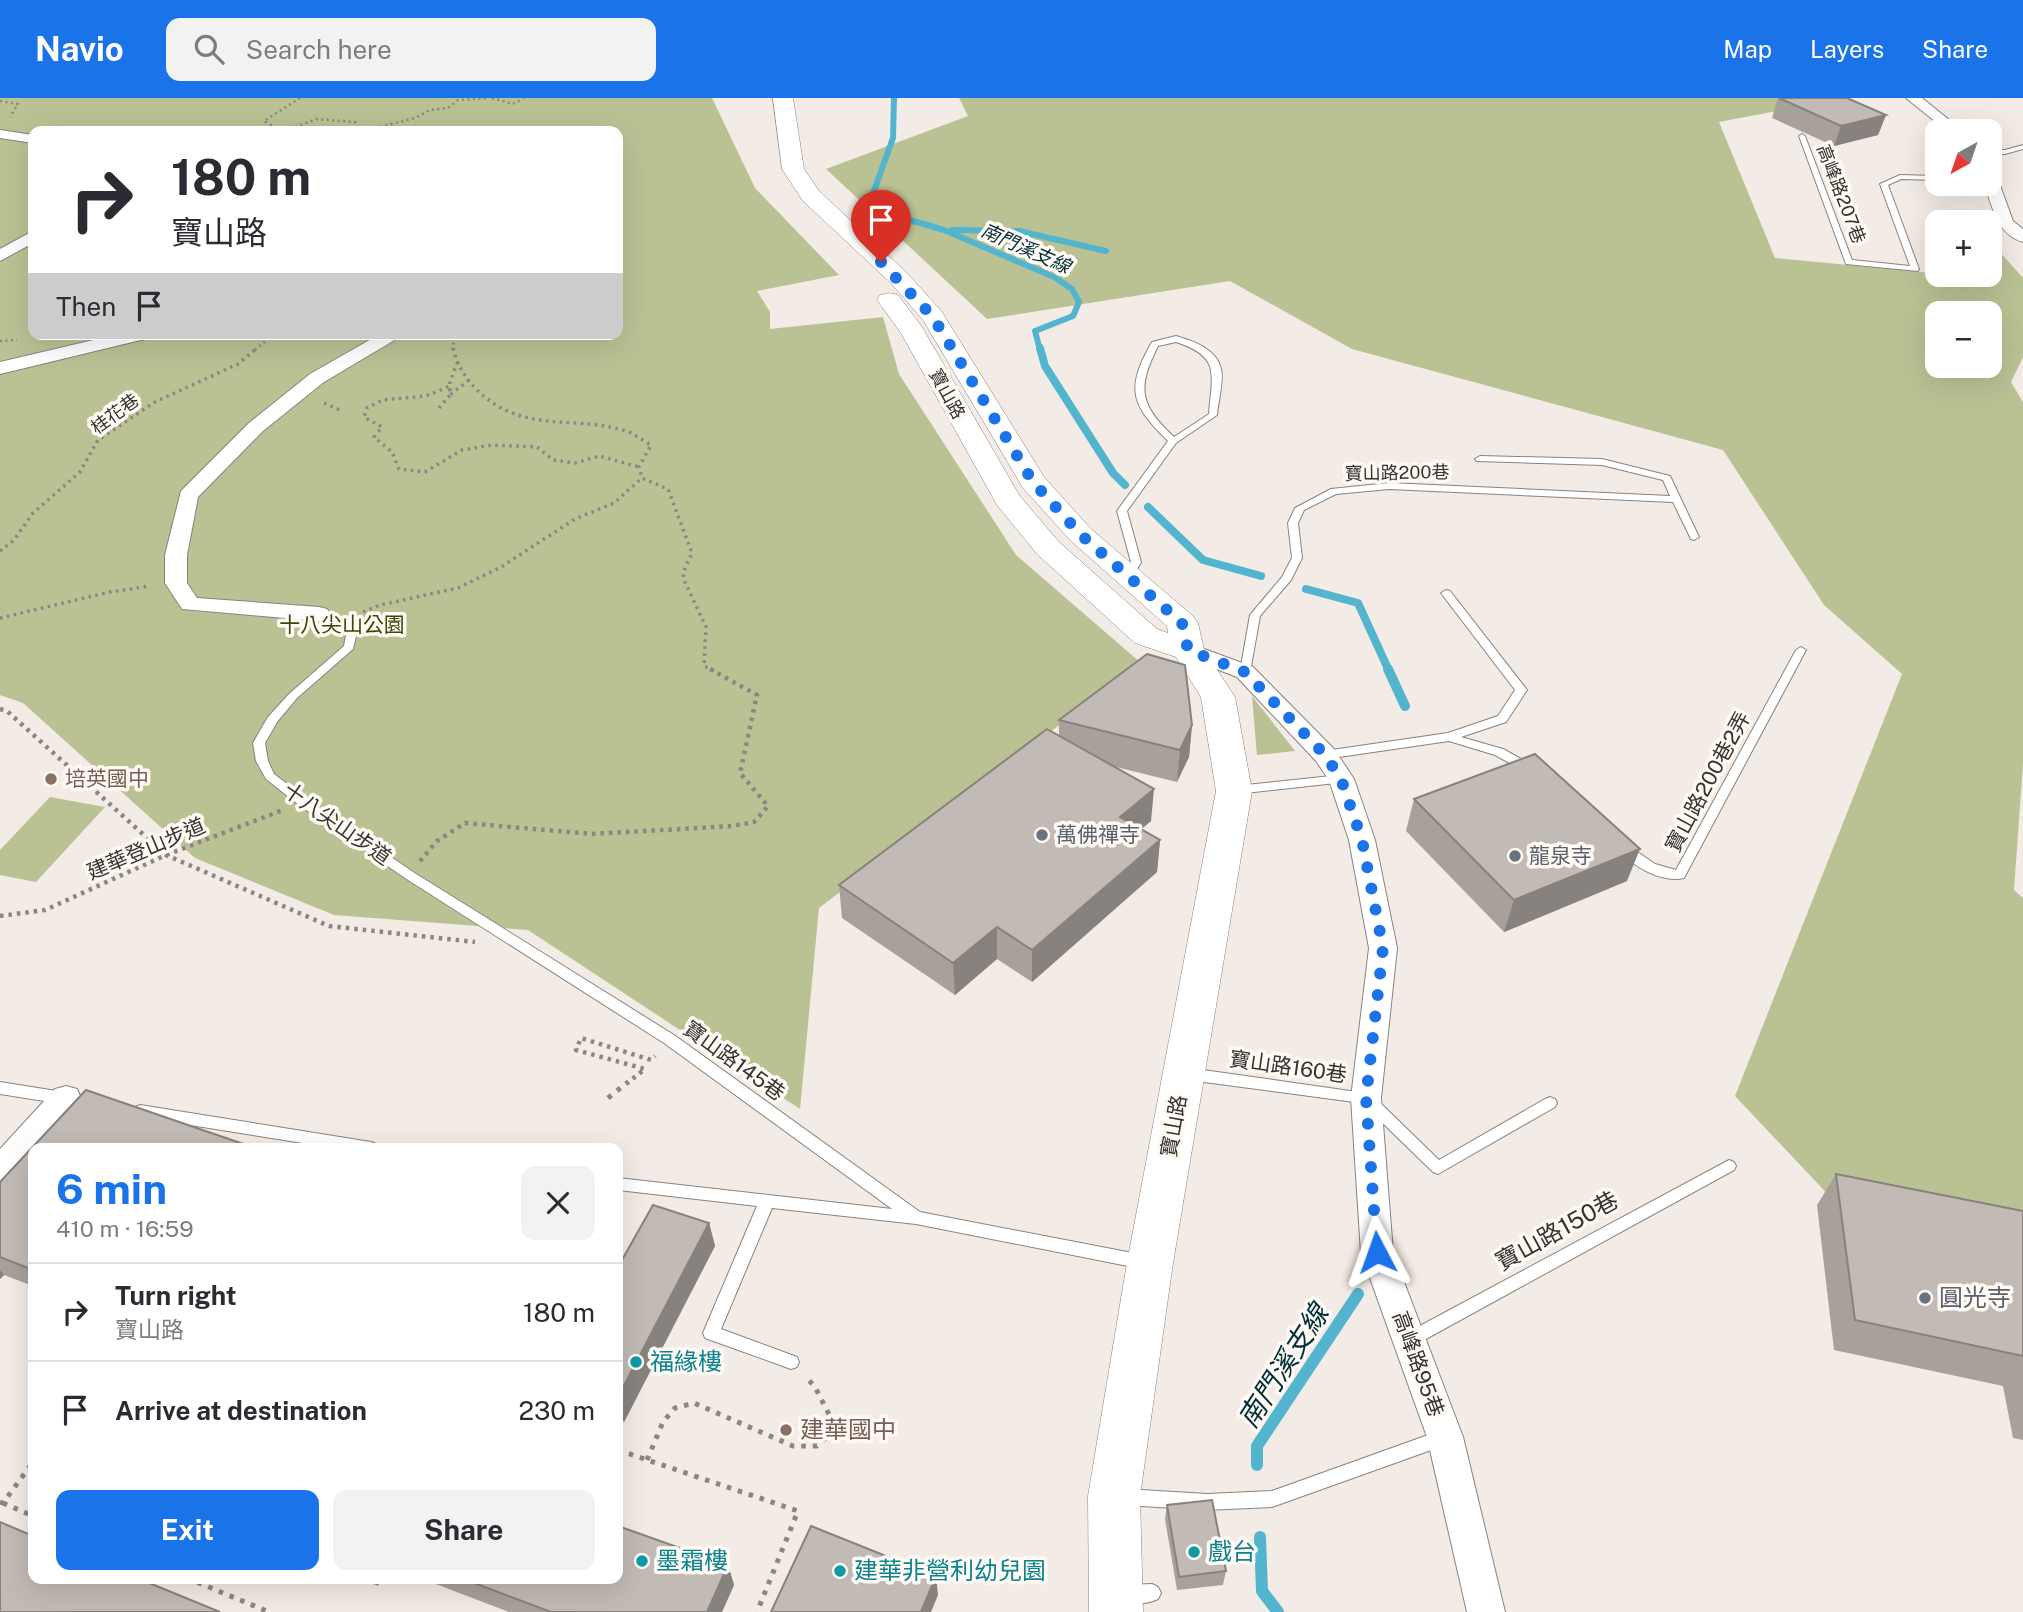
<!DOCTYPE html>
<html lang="en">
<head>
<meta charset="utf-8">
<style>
  body { margin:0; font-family:"Public Sans","Noto Sans TC",sans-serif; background:#f2f2f3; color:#2b2b33; height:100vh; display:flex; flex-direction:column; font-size:26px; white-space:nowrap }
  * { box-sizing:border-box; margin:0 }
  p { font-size:23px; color:#7c7c81 }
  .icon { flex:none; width:38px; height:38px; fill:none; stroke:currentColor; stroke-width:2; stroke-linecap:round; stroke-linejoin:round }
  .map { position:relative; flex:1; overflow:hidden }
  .details { position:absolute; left:28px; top:1045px; width:595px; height:441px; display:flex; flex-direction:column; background:#fff; border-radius:14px; box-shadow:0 7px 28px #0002 }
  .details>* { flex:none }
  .guide { position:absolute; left:28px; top:28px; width:595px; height:214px; border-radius:14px; box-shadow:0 7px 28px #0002; background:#fff; color:#2b2b33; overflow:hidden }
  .needle { width:46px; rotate:220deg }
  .fabs { position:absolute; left:1925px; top:21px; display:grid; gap:14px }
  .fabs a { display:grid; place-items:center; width:77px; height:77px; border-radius:14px; background:#fff; box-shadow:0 7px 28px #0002; font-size:35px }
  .pin { position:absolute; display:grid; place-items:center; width:60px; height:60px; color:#fff; margin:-72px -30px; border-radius:50% 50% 50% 0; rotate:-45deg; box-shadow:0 0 7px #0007 }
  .pin .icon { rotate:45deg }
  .me { position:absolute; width:77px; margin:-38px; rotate:356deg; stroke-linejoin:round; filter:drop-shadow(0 0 5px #0008) }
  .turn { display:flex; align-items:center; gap:24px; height:147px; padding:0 28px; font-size:32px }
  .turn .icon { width:91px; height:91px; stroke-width:2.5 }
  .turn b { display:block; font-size:49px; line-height:60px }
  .then { display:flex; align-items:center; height:66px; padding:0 28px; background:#0003; gap:14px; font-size:26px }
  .round { display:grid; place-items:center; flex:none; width:74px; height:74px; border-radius:14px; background:#f2f2f3 }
  .headline { display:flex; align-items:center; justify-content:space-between; height:119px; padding:0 28px }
  h1 { font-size:42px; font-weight:700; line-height:52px; color:#1a73e8 }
  .action { display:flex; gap:14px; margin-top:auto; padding:14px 28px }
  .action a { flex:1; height:80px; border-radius:14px; background:#1a73e8; color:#fff; font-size:28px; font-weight:700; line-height:80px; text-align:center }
  .action a+a { background:#f2f2f3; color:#2b2b33 }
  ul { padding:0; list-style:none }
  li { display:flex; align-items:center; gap:21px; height:98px; padding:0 28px; border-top:2px solid #e1e1e2 }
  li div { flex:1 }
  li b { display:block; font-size:26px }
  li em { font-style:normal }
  header { display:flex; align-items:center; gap:42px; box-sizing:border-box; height:98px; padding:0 35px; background:#1a73e8; color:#fff }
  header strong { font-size:33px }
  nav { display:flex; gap:38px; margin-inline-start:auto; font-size:24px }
  .search { width:490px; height:63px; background:#f2f2f3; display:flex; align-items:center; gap:18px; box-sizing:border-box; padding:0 24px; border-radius:14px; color:#7c7c81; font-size:26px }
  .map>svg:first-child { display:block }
  .green { fill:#bac294; fill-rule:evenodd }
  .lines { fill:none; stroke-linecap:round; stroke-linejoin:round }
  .stream-far3 { stroke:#52b5cd; stroke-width:6 }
  .stream-far2 { stroke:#52b5cd; stroke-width:8 }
  .stream-far1 { stroke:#52b5cd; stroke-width:10 }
  .stream { stroke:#52b5cd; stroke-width:12 }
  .lane-casing { stroke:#8a837d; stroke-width:2 }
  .street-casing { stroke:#8a837d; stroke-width:2 }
  .secondary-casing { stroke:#8a837d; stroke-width:1 }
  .path-far3 { stroke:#8b8682; stroke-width:2.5; stroke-dasharray:2 3.5; stroke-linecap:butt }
  .path-far2 { stroke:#8b8682; stroke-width:3.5; stroke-dasharray:2.5 4.5; stroke-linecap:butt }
  .path-far1 { stroke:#8b8682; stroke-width:4.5; stroke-dasharray:3.5 5; stroke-linecap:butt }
  .path { stroke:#8b8682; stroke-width:5; stroke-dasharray:4.5 7; stroke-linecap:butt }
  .lane { fill:#fff; fill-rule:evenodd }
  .street { fill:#fff; fill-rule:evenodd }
  .secondary { fill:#fff; fill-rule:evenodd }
  .wall { fill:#a7a09b }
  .shaded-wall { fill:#88827e }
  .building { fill:#c2bab4; stroke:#88827e; stroke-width:2 }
  .route { stroke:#1a73e8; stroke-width:12; stroke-dasharray:0 21.6 }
  .education-dot { fill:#8d6e63; stroke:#fff9f4; stroke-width:2.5 }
  .worship-dot { fill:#6b7280; stroke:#fff9f4; stroke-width:2.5 }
  .culture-dot { fill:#0f9aa8; stroke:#fff9f4; stroke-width:2.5 }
  .labels { text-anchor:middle; stroke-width:7; stroke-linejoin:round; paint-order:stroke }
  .far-street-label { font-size:18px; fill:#363330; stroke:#fff9f4 }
  .far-water-label { font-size:19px; font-style:italic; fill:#002f39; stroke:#fff9f4 }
  .park-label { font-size:21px; fill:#3e440a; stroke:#fff9f4 }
  .education-label { font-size:21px; fill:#785e54; stroke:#fff9f4; text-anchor:start }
  .street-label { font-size:21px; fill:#363330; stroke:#fff9f4 }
  .worship-label { font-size:21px; fill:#5b616d; stroke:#fff9f4; text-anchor:start }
  .near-street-label { font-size:24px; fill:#363330; stroke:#fff9f4 }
  .near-worship-label { font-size:24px; fill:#5b616d; stroke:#fff9f4; text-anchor:start }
  .near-culture-label { font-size:24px; fill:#0d838f; stroke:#fff9f4; text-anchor:start }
  .near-education-label { font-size:24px; fill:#785e54; stroke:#fff9f4; text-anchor:start }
  .near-water-label { font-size:28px; font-style:italic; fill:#002f39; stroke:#fff9f4 }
</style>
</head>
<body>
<header>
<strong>Navio</strong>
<div class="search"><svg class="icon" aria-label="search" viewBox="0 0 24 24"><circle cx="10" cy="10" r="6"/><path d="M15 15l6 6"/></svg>Search here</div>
<nav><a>Map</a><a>Layers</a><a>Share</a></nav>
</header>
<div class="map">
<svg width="2023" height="1514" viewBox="0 0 2023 1514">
  <rect width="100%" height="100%" fill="#f3ebe5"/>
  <!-- green -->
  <g class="green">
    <path d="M0,0H712L755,90L839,177L757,193L770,214V231L883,219L899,276L1016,457L1141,565L819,810L800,1011L528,832L334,817L195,760L23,605L0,597ZM33,33H618V236H33Z"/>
    <path d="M959,0H1783L1799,9L1719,24L1775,160L1973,179L1990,177V143L2023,180V259L2011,284L2023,304V666L2014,792L2023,800V1120L1837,1106L1735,998L1902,576L1824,507L1723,352L1352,251L1230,183L987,221L826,71L968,18ZM1937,215H1990V268H1937Z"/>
    <polygon points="1252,598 1295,653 1257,657"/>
    <polygon points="50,699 105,709 36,784 0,777 0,752"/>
  </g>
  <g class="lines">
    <!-- stream-far3 -->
    <g class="stream-far3">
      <polyline points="894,0 893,40 871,101 903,120 944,132 1054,179 1072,191 1079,204 1073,218 1035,233 1040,252"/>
      <polyline points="952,132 1019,133 1106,153"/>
    </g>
    <!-- stream-far2 -->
    <g class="stream-far2">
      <polyline points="1040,250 1045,268 1113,375 1125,387"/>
      <polyline points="1148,409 1203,462 1261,478"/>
      <polyline points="1306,491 1358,505 1389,573"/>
    </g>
    <!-- stream-far1 -->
    <polyline class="stream-far1" points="1388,571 1405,608"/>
    <!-- stream -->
    <g class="stream">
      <polyline points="1257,1367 1257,1348 1358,1196"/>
      <polyline points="1260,1439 1262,1493 1278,1514"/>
    </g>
    <defs>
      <g id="lane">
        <polygon points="1947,23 1950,25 1949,26 1937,29 1941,33 1937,35 1929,28"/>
        <polygon points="1802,36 1805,38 1852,162 1910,168 1880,86 1900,77 1937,78 1937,82 1901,81 1888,87 1919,171 1918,173 1846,166 1799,38"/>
        <polygon points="2023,47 2023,51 2005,56 1990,56 1990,52 2005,52"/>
        <path d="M1176,238C1193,243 1217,251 1221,271C1224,282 1218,305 1217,317L1176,345L1127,413L1141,464L1132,480L1128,481L1123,478L1131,464L1117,413L1168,343C1131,307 1125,291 1152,244ZM1176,244C1221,259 1212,275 1209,316L1174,339C1139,306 1137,290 1158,248Z"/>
        <polygon points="1480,358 1602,361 1670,378 1699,439 1694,442 1691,441 1673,404 1389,391 1336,396 1304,412 1298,425 1302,460 1291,482 1260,518 1250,574 1249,576 1241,576 1240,574 1250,517 1282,479 1292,460 1288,425 1295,410 1331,391 1389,385 1670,398 1663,382 1602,367 1477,363 1475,361"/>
        <polygon points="1446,492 1450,493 1527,592 1506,624 1461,639 1503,651 1532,667 1534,670 1532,673 1524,673 1495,657 1449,643 1325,661 1321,660 1319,657 1321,654 1325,653 1448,635 1498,618 1515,592 1441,495"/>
        <polygon points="319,513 357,528 358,530 353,551 297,600 277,624 265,645 268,663 274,676 307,701 413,774 674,937 920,1114 1143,1157 1148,1159 1151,1164 1148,1169 1143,1171 916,1126 772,1110 721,1231 797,1259 799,1264 797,1269 791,1271 705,1240 703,1235 757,1108 618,1092 618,1080 892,1111 664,945 405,780 299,707 266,681 256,663 253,645 268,619 289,596 344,548 347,532 315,518 315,514"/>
        <path d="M1801,549L1806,552L1684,780C1662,785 1632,769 1619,751L1621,748H1629L1655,766L1676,772L1796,552Z"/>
        <polygon points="1341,677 1345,678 1347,681 1345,684 1237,696 1231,692 1237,688"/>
        <polygon points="1189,970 1371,996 1439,1062 1545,1001 1550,999 1555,1001 1557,1005 1555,1009 1438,1076 1433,1074 1362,1005 1189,982 1184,980 1182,976 1184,972"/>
        <polygon points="0,984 63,994 68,996 70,1000 68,1004 63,1006 0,996"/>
        <polygon points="140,1007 371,1044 376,1046 378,1050 334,1050 140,1019 135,1017 133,1013 135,1009"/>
        <polygon points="1729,1062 1734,1064 1736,1068 1734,1072 1415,1247 1409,1249 1403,1247 1401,1242 1403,1237"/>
        <polygon points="1442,1332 1448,1334 1450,1340 1448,1346 1272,1409 1207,1412 1125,1407 1119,1405 1116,1399 1119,1393 1125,1391 1207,1396 1272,1393"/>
        <path d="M1152,1486L1158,1489L1161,1495L1158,1501C1148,1506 1132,1507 1122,1502L1119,1496L1122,1490L1128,1487Z"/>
      </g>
      <g id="street">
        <polygon points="1906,0 1922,0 1963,33 1947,33"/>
        <polygon points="0,32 33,37 33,45 0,40"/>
        <path d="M1990,77L1998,82L2013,123L2023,131V144C1997,137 1992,107 1984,86H1990Z"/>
        <polygon points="33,133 33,145 0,163 0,151"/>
        <polygon points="119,236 152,236 149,240 0,276 0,264"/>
        <polygon points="380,236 398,236 398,240 324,284 263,333 198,399 187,457 187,485 197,500 319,509 327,511 330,516 327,521 319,523 182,511 165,485 165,457 181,393 249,325 310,276"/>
        <polygon points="1188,545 1253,569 1334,651 1354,681 1375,742 1397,850 1381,1000 1393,1155 1463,1339 1505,1514 1467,1514 1427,1339 1361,1155 1351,1000 1369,850 1349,742 1329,682 1316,663 1237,579 1180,557 1177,552 1180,547"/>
        <polygon points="66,988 77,991 81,1000 77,1009 39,1050 33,1050 33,1057 11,1081 0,1085 0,1051 55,991"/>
      </g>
      <polygon id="secondary" points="773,0 793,0 804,71 819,93 907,175 942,214 1044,379 1091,431 1193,518 1198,525 1204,552 1235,599 1252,693 1173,1165 1140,1398 1143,1514 1089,1514 1088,1398 1127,1165 1216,693 1201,599 1176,559 1135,545 1037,456 997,407 901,235 877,202 880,197 889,195 898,197 922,229 1019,397 1059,444 1157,531 1168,535 1167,528 1071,443 1023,390 923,222 891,185 803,103 782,71"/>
    </defs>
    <!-- lane casing -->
    <use href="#lane" class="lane-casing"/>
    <!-- street casing -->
    <use href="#street" class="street-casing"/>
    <!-- secondary casing -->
    <use href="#secondary" class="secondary-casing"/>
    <!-- path-far3 -->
    <g class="path-far3">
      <polyline points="492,0 513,6 524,0"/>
      <polyline points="0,3 18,6 10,19"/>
      <polyline points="281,33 264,23 300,0"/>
      <polyline points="285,33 316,21 355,24 357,33"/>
      <polyline points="364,33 415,20 430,12 448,10 458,2 489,0"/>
      <polyline points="0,243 17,242"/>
      <polyline points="255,252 274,236"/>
      <polyline points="453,252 454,236"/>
    </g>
    <!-- path-far2 -->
    <g class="path-far2">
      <path d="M453,250C457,267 465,279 476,291C521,336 569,317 623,332C632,334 642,342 651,347L639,369L642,380L668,391L692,455L683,475L684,482L706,529L704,568L714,573"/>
      <polyline points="469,282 450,297 450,288 426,298 382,302 367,310 364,319 382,329 374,339 392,354 399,371 425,374 462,352 492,347 537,349 553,362 575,365 599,358 639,369"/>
      <polyline points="324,305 340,312"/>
      <polyline points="439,310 450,297 450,284 457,265"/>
      <polyline points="0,453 14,442 33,415 80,374 98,342 155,304 238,266 257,250"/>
      <polyline points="363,514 380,507 458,490 501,469 575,421 614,405 642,380"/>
      <polyline points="0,520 110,494 150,488"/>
    </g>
    <!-- path-far1 -->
    <g class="path-far1">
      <polyline points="0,611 7,613 166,757 329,828 475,844"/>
      <polyline points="420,763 437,743 465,725 592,736 732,728 754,724 768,708 740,675 757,597 710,571"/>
      <polyline points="0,818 45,812 166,757 283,712"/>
      <polyline points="626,986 645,971 576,952 581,940 651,962 655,958"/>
    </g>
    <!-- path -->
    <g class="path">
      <polyline points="608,1000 628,984"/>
      <polyline points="618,1352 798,1413 757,1514"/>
      <polyline points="647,1362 663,1324 675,1310 694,1305 793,1348 817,1348 836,1330 815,1289 806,1279"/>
      <polyline points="0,1404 3,1405 33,1364"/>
      <polyline points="3,1405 33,1418"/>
      <polyline points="187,1480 269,1514"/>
    </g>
    <!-- lane -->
    <use href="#lane" class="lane"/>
    <!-- street -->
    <use href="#street" class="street"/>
    <!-- secondary -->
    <use href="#secondary" class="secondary"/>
  </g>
  <!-- wall -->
  <g class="wall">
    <polygon points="1778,0 1886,17 1878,37 1834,48 1772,20"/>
    <polygon points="1059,622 1192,627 1189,659 1177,684 1112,668 1151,723 1141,731 1160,742 1157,774 1032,884 997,861 955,897 842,820 839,787 1059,637"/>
    <polygon points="1414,701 1627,783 1504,834 1406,733"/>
    <polygon points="33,1050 33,1188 4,1177 0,1181 0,1084"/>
    <polygon points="1836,1076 2023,1113 2023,1342 2013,1340 2003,1288 1834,1252 1817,1107"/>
    <polygon points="709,1125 715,1148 624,1324 618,1322 618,1169"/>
    <polygon points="1167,1407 1226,1473 1223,1487 1177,1492 1165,1421"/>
    <polygon points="728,1467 734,1487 722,1514 509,1514 420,1480 618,1480"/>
    <polygon points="358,1480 380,1480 378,1488"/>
  </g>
  <!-- shaded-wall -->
  <g class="shaded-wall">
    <polygon points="1886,17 1878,37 1834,48 1841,28"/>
    <polygon points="1192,627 1189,659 1177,684 1180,652"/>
    <polygon points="1154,691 1151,723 1118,751 1120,719"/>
    <polygon points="1160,742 1157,774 1032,884 1032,852"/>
    <polygon points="1640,751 1627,783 1504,834 1514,802"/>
    <polygon points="997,829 997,861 955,897 953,865"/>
    <polygon points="709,1125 715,1148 624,1324 618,1308 618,1299"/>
    <polygon points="0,1172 4,1177 0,1181"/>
    <polygon points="728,1467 734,1487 722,1514 707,1514"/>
    <polygon points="936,1478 938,1497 931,1514 921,1514"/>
    <polygon points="373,1480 380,1480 378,1488"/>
  </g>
  <!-- building -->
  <g class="building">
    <polygon points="1779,0 1847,0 1886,17 1841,28"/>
    <polygon points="1147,556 1185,567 1192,627 1180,652 1059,622"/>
    <polygon points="1047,631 1154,691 1120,719 1160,742 1032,852 997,829 953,865 839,787"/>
    <polygon points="1535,656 1640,751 1514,802 1414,701"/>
    <polygon points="86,992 255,1050 33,1050 33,1172 0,1159 0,1084"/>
    <polygon points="1836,1076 2023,1113 2023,1258 1855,1222"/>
    <polygon points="653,1107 709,1125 618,1299 618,1169"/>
    <polygon points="1212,1402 1226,1473 1179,1479 1167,1407"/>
    <polygon points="0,1424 33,1438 33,1480 137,1480 220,1514 0,1514"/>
    <polygon points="618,1428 728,1467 707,1514 551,1514 461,1480 618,1480"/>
    <polygon points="811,1428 936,1478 921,1514 771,1514"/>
  </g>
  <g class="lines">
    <!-- route -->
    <polyline class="route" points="881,164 933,219 1033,384 1081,437 1182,525 1188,552 1245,574 1325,657 1341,681 1362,742 1383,850 1366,1000 1377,1154"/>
  </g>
  <!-- markers -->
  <g class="education-dot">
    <circle cx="51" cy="681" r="7"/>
    <circle cx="786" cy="1332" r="7"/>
  </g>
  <g class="worship-dot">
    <circle cx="1042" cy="737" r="7"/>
    <circle cx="1515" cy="758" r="7"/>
    <circle cx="1925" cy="1200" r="7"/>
  </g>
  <g class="culture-dot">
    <circle cx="636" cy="1264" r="7"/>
    <circle cx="1194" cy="1454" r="7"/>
    <circle cx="642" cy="1463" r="7"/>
    <circle cx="840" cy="1473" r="7"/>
  </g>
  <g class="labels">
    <!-- far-street labels -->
    <g class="far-street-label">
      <text transform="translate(1841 96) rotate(69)" y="6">高峰路207巷</text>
      <text transform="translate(947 296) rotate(61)" y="6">寶山路</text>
      <text transform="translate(115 316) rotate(-36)" y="6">桂花巷</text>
      <text transform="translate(1397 375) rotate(-1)" y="6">寶山路200巷</text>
    </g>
    <!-- far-water labels -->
    <g class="far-water-label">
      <text transform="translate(1026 150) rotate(24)" y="7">南門溪支線</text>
    </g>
    <!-- park labels -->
    <g class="park-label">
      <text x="342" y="534">十八尖山公園</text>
    </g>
    <!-- education labels -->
    <g class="education-label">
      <text x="65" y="688">培英國中</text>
    </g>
    <!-- street labels -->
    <g class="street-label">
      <text transform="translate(1708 684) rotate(-62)" y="7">寶山路200巷2弄</text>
      <text transform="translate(337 726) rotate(35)" y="7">十八尖山步道</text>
      <text transform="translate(146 751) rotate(-23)" y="7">建華登山步道</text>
      <text transform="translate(734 963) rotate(36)" y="7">寶山路145巷</text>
      <text transform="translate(1288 969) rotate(8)" y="7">寶山路160巷</text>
      <text transform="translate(1174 1028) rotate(-80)" y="7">寶山路</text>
      <text transform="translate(1418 1266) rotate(70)" y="7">高峰路95巷</text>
    </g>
    <!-- worship labels -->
    <g class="worship-label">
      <text x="1056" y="744">萬佛禪寺</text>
      <text x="1529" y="765">龍泉寺</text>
    </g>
    <!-- near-street labels -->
    <g class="near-street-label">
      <text transform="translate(1557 1133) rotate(-29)" y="8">寶山路150巷</text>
    </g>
    <!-- near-worship labels -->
    <g class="near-worship-label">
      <text x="1939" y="1208">圓光寺</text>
    </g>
    <!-- near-culture labels -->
    <g class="near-culture-label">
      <text x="650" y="1272">福緣樓</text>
      <text x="1208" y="1462">戲台</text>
      <text x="656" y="1471">墨霜樓</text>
      <text x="854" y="1481">建華非營利幼兒園</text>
    </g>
    <!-- near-education labels -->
    <g class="near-education-label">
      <text x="800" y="1340">建華國中</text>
    </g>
    <!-- near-water labels -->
    <g class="near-water-label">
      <text transform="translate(1283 1268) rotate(-57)" y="10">南門溪支線</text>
    </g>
  </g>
</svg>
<div class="fabs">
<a><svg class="needle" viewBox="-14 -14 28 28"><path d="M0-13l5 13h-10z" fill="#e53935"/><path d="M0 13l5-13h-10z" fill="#7c7c81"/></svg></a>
<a>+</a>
<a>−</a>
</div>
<div class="pin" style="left:881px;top:164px;background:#d93025"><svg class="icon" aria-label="arrive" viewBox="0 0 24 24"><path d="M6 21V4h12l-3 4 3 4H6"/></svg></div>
<svg class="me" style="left:1377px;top:1154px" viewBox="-20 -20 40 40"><path d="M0-17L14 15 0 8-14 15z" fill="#1a73e8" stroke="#fff" stroke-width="4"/></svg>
<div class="guide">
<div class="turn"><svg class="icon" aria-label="right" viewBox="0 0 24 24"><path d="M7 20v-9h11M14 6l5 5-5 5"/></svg><div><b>180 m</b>寶山路</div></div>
<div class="then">Then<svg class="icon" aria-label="arrive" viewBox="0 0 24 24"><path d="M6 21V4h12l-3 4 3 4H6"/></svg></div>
</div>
<section class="details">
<div class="headline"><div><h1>6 min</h1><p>410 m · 16:59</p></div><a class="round"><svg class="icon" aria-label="close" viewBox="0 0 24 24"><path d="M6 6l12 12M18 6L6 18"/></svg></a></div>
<ul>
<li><svg class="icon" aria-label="right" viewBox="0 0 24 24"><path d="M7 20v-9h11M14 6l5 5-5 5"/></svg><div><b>Turn right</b><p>寶山路</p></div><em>180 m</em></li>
<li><svg class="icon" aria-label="arrive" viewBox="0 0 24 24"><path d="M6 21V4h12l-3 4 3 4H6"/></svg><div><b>Arrive at destination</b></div><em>230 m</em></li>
</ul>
<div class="action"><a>Exit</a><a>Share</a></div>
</section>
</div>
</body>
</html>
